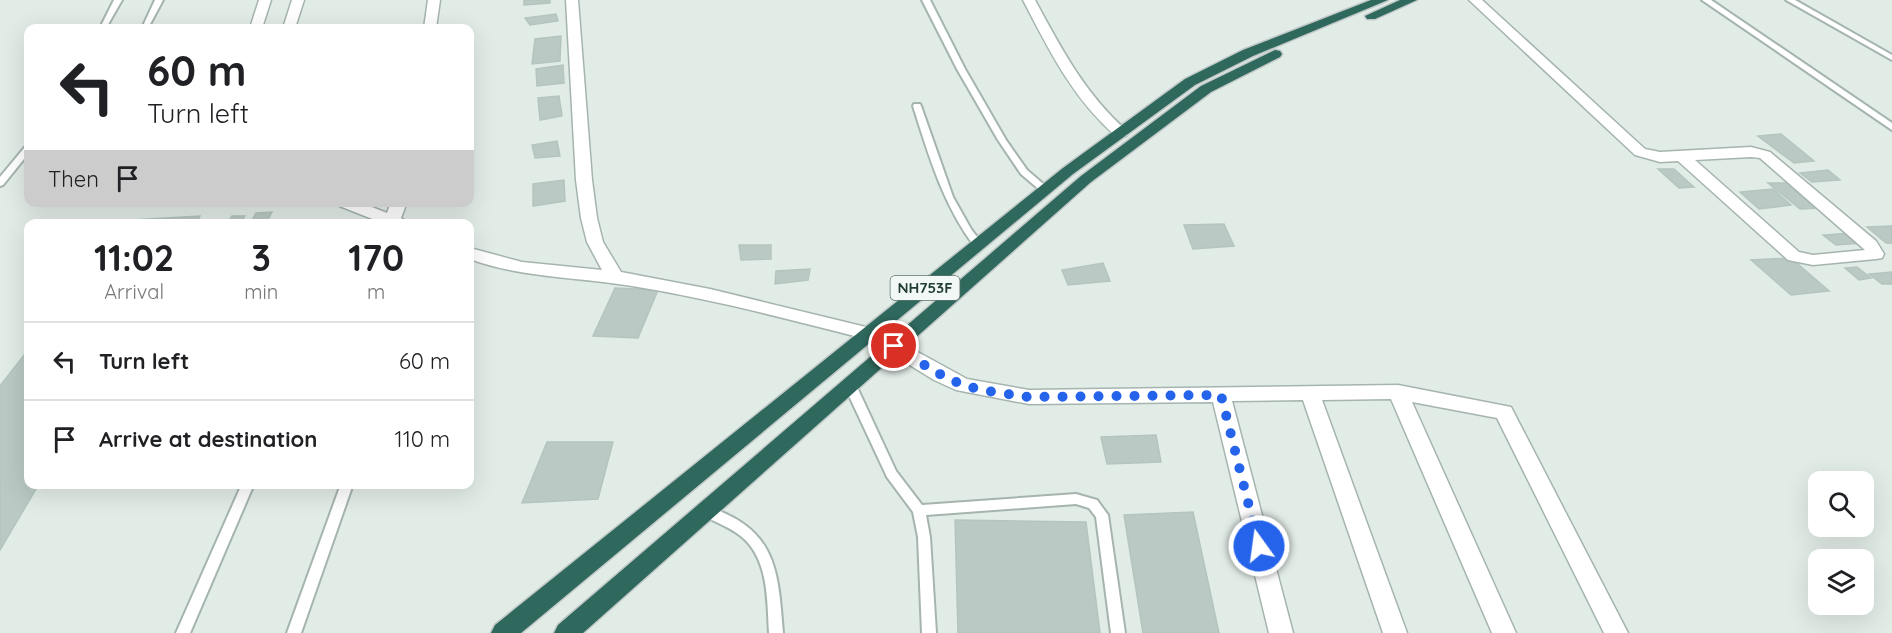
<!DOCTYPE html>
<html lang="en">
<head>
<meta charset="utf-8">
<style>
  body { margin:0; font-family:Quicksand,sans-serif; background:#f2f2f2; color:#202124; height:100vh; display:flex; flex-direction:column; font-size:22px; white-space:nowrap }
  * { box-sizing:border-box; margin:0 }
  p { font-size:20px; color:#757577 }
  .icon { flex:none; width:33px; height:33px; fill:none; stroke:currentColor; stroke-width:2; stroke-linecap:round; stroke-linejoin:round }
  .map { position:relative; flex:1; overflow:hidden }
  .panel { position:absolute; left:24px; top:219px; width:450px; height:270px; display:flex; flex-direction:column; background:#fff; border-radius:12px; box-shadow:0 6px 24px #0002 }
  .panel>* { flex:none }
  .banner { position:absolute; left:24px; top:24px; width:450px; height:183px; border-radius:12px; box-shadow:0 6px 24px #0002; background:#fff; color:#202124; overflow:hidden }
  .tools { position:absolute; left:1808px; top:471px; display:grid; gap:12px }
  .tools a { display:grid; place-items:center; width:66px; height:66px; border-radius:12px; background:#fff; box-shadow:0 6px 24px #0002; font-size:30px }
  .pin { position:absolute; display:grid; place-items:center; width:51px; height:51px; color:#fff; margin:-26px; border:3px solid #fff; border-radius:50%; box-shadow:0 2px 6px #0007 }
  .me { position:absolute; width:66px; margin:-33px; rotate:346deg; stroke-linejoin:round; filter:drop-shadow(0 0 4px #0008) }
  .turn { display:flex; align-items:center; gap:21px; height:126px; padding:0 24px; font-size:27px }
  .turn .icon { width:78px; height:78px; stroke-width:2.5 }
  .turn b { display:block; font-size:42px; line-height:51px }
  .then { display:flex; align-items:center; height:57px; padding:0 24px; background:#0003; gap:12px; font-size:22px }
  .eta { display:flex; justify-content:space-evenly; align-items:center; height:102px; text-align:center }
  .eta b { font-size:36px; font-weight:800; line-height:42px }
  ul { padding:0; list-style:none }
  li { display:flex; align-items:center; gap:18px; height:78px; padding:0 24px; border-top:2px solid #e0e0e0 }
  li div { flex:1 }
  li b { display:block; font-size:22px }
  li em { font-style:normal }
  .map>svg:first-child { display:block }
  .building { fill:#bac9c3; stroke:#b4c5bf; stroke-width:1.5 }
  .lines { fill:none; stroke-linecap:round; stroke-linejoin:round }
  .lane-casing { stroke:#a5b4ae; stroke-width:4 }
  .street-casing { stroke:#a5b4ae; stroke-width:3 }
  .highway-casing { stroke:#c1c8c7; stroke-width:3 }
  .lane { fill:#fff; fill-rule:evenodd }
  .street { fill:#fff; fill-rule:evenodd }
  .highway { fill:#2f685d; fill-rule:evenodd }
  .route { stroke:#2563eb; stroke-width:10; stroke-dasharray:0 18 }
  .labels { text-anchor:middle; stroke-width:4.5; stroke-linejoin:round; paint-order:stroke }
  .shield { fill:#f2f8f5; stroke:#60746f; stroke-width:1.5 }
  .shield-label { font-size:15px; font-weight:bold; fill:#223c36 }
</style>
</head>
<body>
<div class="map">
<svg width="1892" height="633" viewBox="0 0 1892 633">
  <rect width="100%" height="100%" fill="#e2ece7"/>
  <!-- building -->
  <g class="building">
    <polygon points="524,0 550,0 550,3 524,5"/>
    <polygon points="556,14 558,21 530,25 525,18"/>
    <polygon points="561,36 560,61 532,64 535,39"/>
    <polygon points="563,65 564,83 537,86 536,69"/>
    <polygon points="559,96 562,116 540,120 538,98"/>
    <polygon points="1781,134 1814,161 1794,163 1758,136"/>
    <polygon points="557,141 560,156 535,158 532,145"/>
    <polygon points="1658,169 1674,169 1694,187 1679,188"/>
    <polygon points="1828,170 1840,180 1812,182 1800,173"/>
    <polygon points="564,180 565,201 533,206 533,184"/>
    <polygon points="1768,183 1793,183 1820,208 1800,209"/>
    <polygon points="1773,189 1791,205 1759,209 1740,192"/>
    <polygon points="272,212 266,224 250,224 256,213"/>
    <polygon points="200,216 196,224 130,224 132,220"/>
    <polygon points="232,216 245,216 239,224 227,224"/>
    <polygon points="1224,224 1234,246 1193,249 1184,225"/>
    <polygon points="1892,226 1892,243 1886,243 1867,227"/>
    <polygon points="1853,233 1864,243 1836,245 1823,235"/>
    <polygon points="739,245 771,245 771,259 741,260"/>
    <polygon points="1791,258 1829,291 1791,295 1751,260"/>
    <polygon points="1103,263 1110,281 1068,285 1062,270"/>
    <polygon points="1857,267 1871,278 1859,280 1845,268"/>
    <polygon points="810,269 808,280 775,284 776,271"/>
    <polygon points="1892,272 1892,284 1882,284 1869,274"/>
    <polygon points="615,288 658,290 638,338 593,336"/>
    <polygon points="28,350 28,484 39,484 0,550 0,386"/>
    <polygon points="1156,435 1161,462 1107,464 1101,437"/>
    <polygon points="547,442 613,442 598,499 522,503"/>
    <polygon points="1193,512 1219,633 1143,633 1124,515"/>
    <polygon points="955,520 1086,522 1100,633 958,633"/>
  </g>
  <g class="lines">
    <defs>
      <g id="lane">
        <polygon points="114,0 122,0 106,28 100,28"/>
        <polygon points="155,0 163,0 148,28 142,28"/>
        <polygon points="922,0 930,0 965,69 1006,140 1027,170 1048,188 1050,190 1048,192 1042,192 1021,174 998,140 957,69"/>
        <polygon points="1702,0 1711,0 1892,123 1892,130"/>
        <polygon points="1786,0 1795,0 1892,55 1892,60"/>
        <path d="M914,104H920L921,106L953,197L971,229L983,245L981,247H975C943,205 929,156 913,106Z"/>
        <polygon points="25,147 28,147 28,154 3,185 0,186 0,177"/>
        <polygon points="850,381 854,382 856,385 896,471 922,505 1076,494 1097,500 1108,515 1125,633 1111,633 1096,517 1089,508 1076,504 926,515 930,537 936,633 922,633 918,537 913,512 887,477 844,385 846,382"/>
        <polygon points="242,484 254,484 190,633 176,633"/>
        <polygon points="341,484 353,484 301,633 287,633"/>
        <path d="M706,506C776,529 778,568 783,633H769C767,601 769,560 742,537C730,527 715,522 702,515L700,511L702,507Z"/>
      </g>
      <g id="street">
        <polygon points="259,0 271,0 262,28 250,28"/>
        <polygon points="292,0 304,0 295,28 283,28"/>
        <polygon points="428,0 440,0 436,28 424,28"/>
        <path d="M566,0H578L592,180L597,218L603,242L621,272L710,289L870,328L876,330L879,334L876,338L870,340C791,320 713,299 632,286C578,277 521,278 470,259V248L522,262L602,270L587,242L581,218L576,180Z"/>
        <path d="M1023,0H1035C1061,48 1085,94 1126,130L1128,133L1126,136H1116C1073,99 1049,50 1023,0Z"/>
        <path d="M1469,0H1482L1645,149L1660,152L1751,147L1770,152L1876,241L1884,254L1882,258L1876,259L1813,265L1788,260L1678,161L1660,162L1635,155ZM1751,157L1760,158L1865,250L1813,255L1799,252L1695,160Z"/>
        <polygon points="335,202 359,202 387,213 391,202 407,202 401,218 410,224 385,224 337,205"/>
        <polygon points="894,339 967,379 1029,390 1398,385 1511,407 1628,633 1604,633 1497,418 1412,402 1516,633 1492,633 1391,399 1322,400 1407,633 1383,633 1303,400 1232,401 1293,633 1269,633 1213,402 1029,404 956,390 934,380 887,351 885,346 887,341"/>
      </g>
      <g id="highway">
        <polygon points="1371,0 1388,0 1253,56 1195,85 1073,174 521,633 491,633 495,625 1063,168 1185,79 1243,50"/>
        <polygon points="1400,0 1417,0 1375,19 1367,19 1365,16"/>
        <polygon points="1275,50 1280,51 1282,54 1280,57 1211,92 1091,182 583,633 554,633 558,625 1081,176 1201,86"/>
      </g>
    </defs>
    <!-- lane casing -->
    <use href="#lane" class="lane-casing"/>
    <!-- street casing -->
    <use href="#street" class="street-casing"/>
    <!-- highway casing -->
    <use href="#highway" class="highway-casing"/>
    <!-- lane -->
    <use href="#lane" class="lane"/>
    <!-- street -->
    <use href="#street" class="street"/>
    <!-- highway -->
    <use href="#highway" class="highway"/>
  </g>
  <g class="lines">
    <!-- route -->
    <path class="route" d="M894,346C917,360 939,376 964,385C985,392 1008,394 1029,397L1221,395L1259,546"/>
  </g>
  <g class="labels">
    <!-- shield labels -->
    <rect class="shield" x="890.5" y="276" width="69" height="24" rx="4.5"/>
    <g class="shield-label">
      <text x="925" y="293">NH753F</text>
    </g>
  </g>
</svg>
<div class="tools">
<a><svg class="icon" aria-label="search" viewBox="0 0 24 24"><circle cx="10" cy="10" r="6"/><path d="M15 15l6 6"/></svg></a>
<a><svg class="icon" aria-label="layers" viewBox="0 0 24 24"><path d="M12 4l9 5-9 5-9-5zM3 14l9 5 9-5"/></svg></a>
</div>
<div class="pin" style="left:894px;top:346px;background:#d93025"><svg class="icon" aria-label="arrive" viewBox="0 0 24 24"><path d="M6 21V4h12l-3 4 3 4H6"/></svg></div>
<svg class="me" style="left:1259px;top:546px" viewBox="-20 -20 40 40"><circle r="17" fill="#2563eb" stroke="#fff" stroke-width="3"/><path d="M0-11L8 9 0 5-8 9z" fill="#fff"/></svg>
<div class="banner">
<div class="turn"><svg class="icon" aria-label="left" viewBox="0 0 24 24"><path d="M17 20v-9H6M10 6l-5 5 5 5"/></svg><div><b>60 m</b>Turn left</div></div>
<div class="then">Then<svg class="icon" aria-label="arrive" viewBox="0 0 24 24"><path d="M6 21V4h12l-3 4 3 4H6"/></svg></div>
</div>
<section class="panel">
<div class="eta">
<div><b>11:02</b><p>Arrival</p></div>
<div><b>3</b><p>min</p></div>
<div><b>170</b><p>m</p></div>
</div>
<ul>
<li><svg class="icon" aria-label="left" viewBox="0 0 24 24"><path d="M17 20v-9H6M10 6l-5 5 5 5"/></svg><div><b>Turn left</b></div><em>60 m</em></li>
<li><svg class="icon" aria-label="arrive" viewBox="0 0 24 24"><path d="M6 21V4h12l-3 4 3 4H6"/></svg><div><b>Arrive at destination</b></div><em>110 m</em></li>
</ul>
</section>
</div>
</body>
</html>
